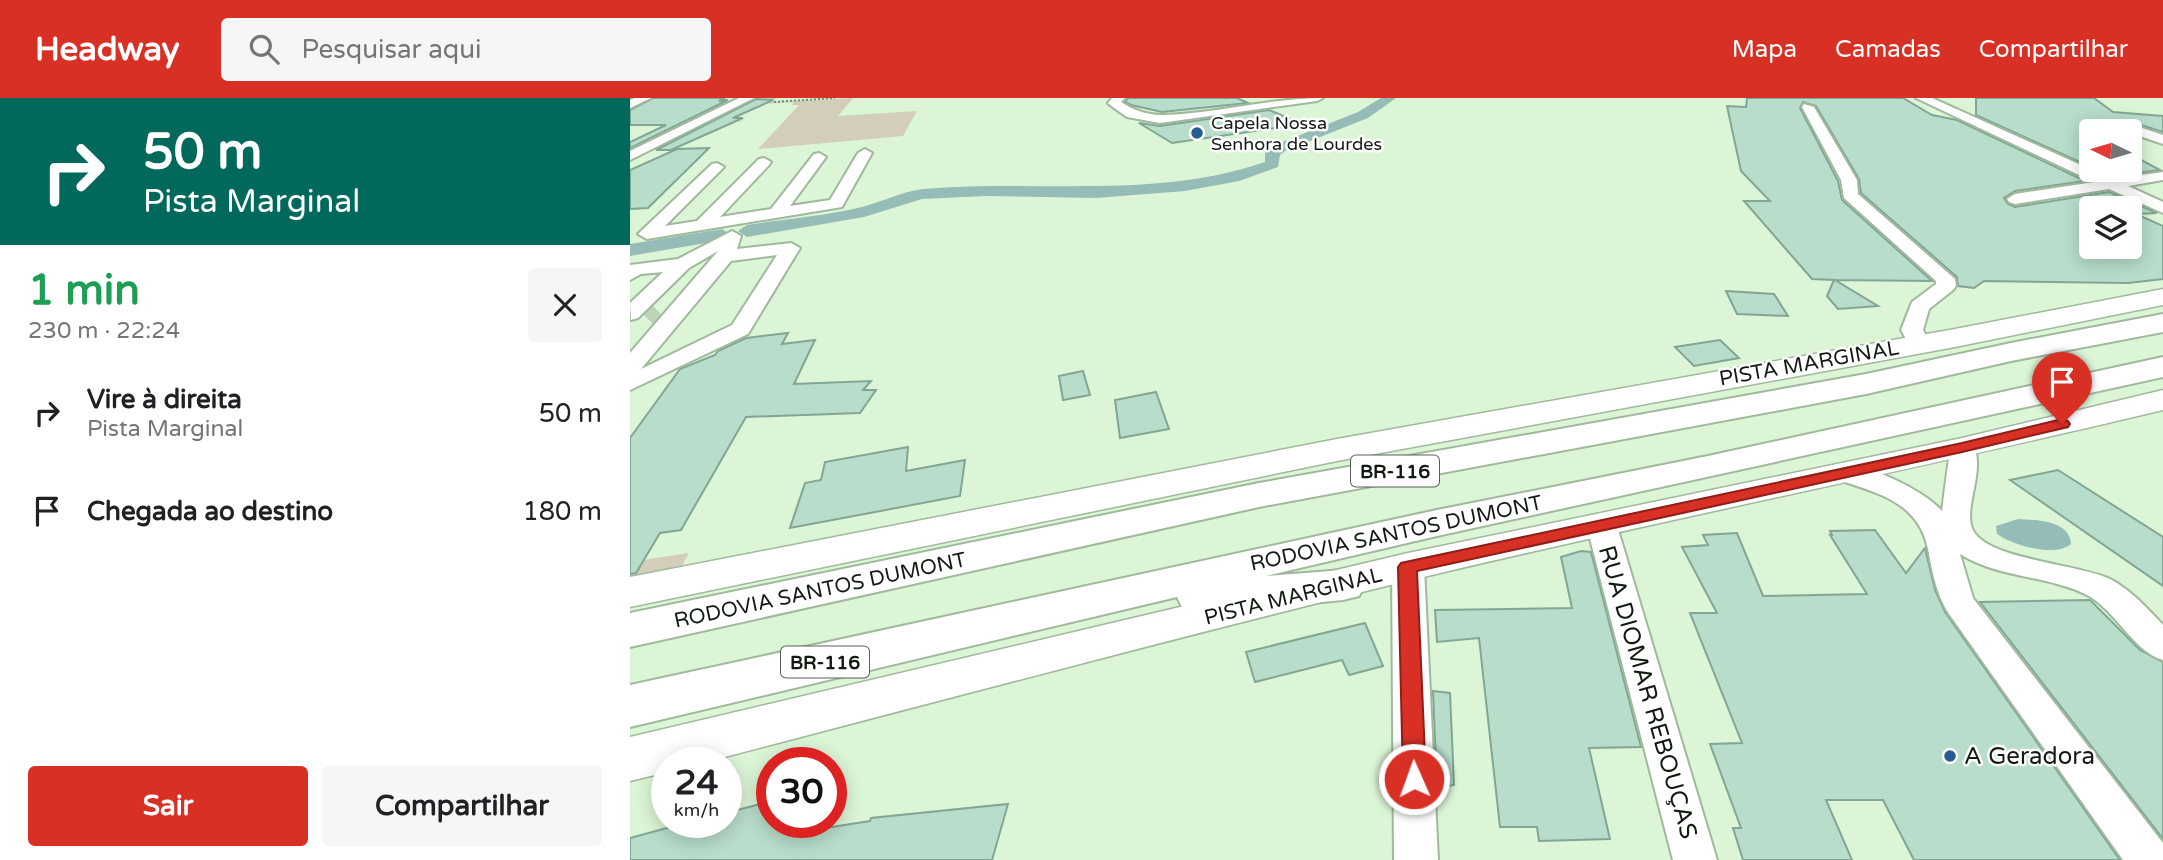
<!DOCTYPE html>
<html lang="pt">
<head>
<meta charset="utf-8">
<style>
  body { margin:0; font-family:"Varela Round",sans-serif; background:#f6f6f6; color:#202124; height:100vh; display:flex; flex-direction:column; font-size:26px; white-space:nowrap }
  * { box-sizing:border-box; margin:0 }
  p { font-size:23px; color:#757577 }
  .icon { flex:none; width:38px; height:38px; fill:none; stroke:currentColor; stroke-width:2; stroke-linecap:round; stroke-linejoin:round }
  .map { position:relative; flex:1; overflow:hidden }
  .drawer { display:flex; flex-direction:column; background:#fff; width:630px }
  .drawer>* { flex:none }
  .banner { background:#00695c; color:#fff; overflow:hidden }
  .needle { width:46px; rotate:275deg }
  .buttons { position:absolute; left:1449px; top:21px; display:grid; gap:14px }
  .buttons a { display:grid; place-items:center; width:63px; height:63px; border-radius:7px; background:#fff; box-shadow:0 4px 18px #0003; font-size:35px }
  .speed { position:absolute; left:21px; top:649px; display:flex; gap:14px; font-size:35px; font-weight:700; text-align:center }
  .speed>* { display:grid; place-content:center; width:91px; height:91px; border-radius:50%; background:#fff; box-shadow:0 4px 18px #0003; line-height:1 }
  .speed small { font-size:18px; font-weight:400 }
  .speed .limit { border:10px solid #d22; background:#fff; color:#111 }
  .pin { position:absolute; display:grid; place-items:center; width:60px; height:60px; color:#fff; margin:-72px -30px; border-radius:50% 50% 50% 0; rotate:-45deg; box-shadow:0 0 7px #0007 }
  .pin .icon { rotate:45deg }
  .me { position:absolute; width:77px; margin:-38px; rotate:358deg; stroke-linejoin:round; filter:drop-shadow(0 0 5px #0008) }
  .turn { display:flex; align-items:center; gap:24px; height:147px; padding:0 28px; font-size:32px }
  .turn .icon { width:91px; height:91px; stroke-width:2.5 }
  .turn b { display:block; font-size:49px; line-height:60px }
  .round { display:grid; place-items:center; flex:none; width:74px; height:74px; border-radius:7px; background:#f6f6f6 }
  .head { display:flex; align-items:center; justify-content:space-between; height:119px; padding:0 28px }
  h1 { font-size:42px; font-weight:800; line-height:52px; color:#1e9e55 }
  .button { display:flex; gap:14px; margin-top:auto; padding:14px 28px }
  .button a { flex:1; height:80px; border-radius:7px; background:#d93025; color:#fff; font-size:28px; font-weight:800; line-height:80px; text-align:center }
  .button a+a { background:#f6f6f6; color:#202124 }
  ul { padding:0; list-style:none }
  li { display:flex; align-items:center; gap:21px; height:98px; padding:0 28px }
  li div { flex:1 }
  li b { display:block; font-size:26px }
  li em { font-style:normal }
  header { display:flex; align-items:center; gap:42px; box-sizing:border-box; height:98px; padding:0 35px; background:#d93025; color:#fff }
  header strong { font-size:33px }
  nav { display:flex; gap:38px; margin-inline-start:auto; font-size:24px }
  .search { width:490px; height:63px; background:#f6f6f6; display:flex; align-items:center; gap:18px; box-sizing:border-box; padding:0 24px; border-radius:7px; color:#757577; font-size:26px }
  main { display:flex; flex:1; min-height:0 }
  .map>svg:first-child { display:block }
  .green { fill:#d3ceba }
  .water { fill:#95bcb6 }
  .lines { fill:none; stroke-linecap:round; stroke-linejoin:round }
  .canal { fill:#95bcb6; fill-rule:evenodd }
  .building { fill:#b8ddca; stroke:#82a694; stroke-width:2; fill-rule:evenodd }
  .minor-tunnel { stroke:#bed4b9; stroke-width:23; stroke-dasharray:23 11; stroke-linecap:butt }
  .minor-casing { stroke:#a0b89c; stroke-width:4 }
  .major-casing { stroke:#a0b89c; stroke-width:3 }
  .highway-casing { stroke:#a0b89c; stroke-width:4 }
  .path { stroke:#748571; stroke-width:2; stroke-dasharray:2 2; stroke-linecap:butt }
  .minor { fill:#fff; fill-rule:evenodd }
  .major { fill:#fff; fill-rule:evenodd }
  .highway { fill:#fff; fill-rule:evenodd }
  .route { fill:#d93025; stroke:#8d1f18; stroke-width:2 }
  .poi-dot { fill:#255a92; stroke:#fff; stroke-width:2.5 }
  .labels { text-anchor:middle; stroke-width:5; stroke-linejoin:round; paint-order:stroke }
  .far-poi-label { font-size:18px; fill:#121b11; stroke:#fff; text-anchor:start }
  .shield { fill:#fff; stroke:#595f58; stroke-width:2 }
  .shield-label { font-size:19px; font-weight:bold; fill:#121b11 }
  .street-label { font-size:21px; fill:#121b11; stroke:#fff }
  .near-street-label { font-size:24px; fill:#121b11; stroke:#fff }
  .near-poi-label { font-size:24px; fill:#121b11; stroke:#fff; text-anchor:start }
</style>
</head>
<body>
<header>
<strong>Headway</strong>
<div class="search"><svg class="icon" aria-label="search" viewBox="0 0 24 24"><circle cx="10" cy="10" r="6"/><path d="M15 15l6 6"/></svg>Pesquisar aqui</div>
<nav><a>Mapa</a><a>Camadas</a><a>Compartilhar</a></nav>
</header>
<main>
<section class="drawer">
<div class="banner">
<div class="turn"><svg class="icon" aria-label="right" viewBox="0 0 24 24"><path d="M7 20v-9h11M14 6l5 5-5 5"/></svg><div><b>50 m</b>Pista Marginal</div></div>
</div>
<div class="head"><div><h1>1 min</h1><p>230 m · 22:24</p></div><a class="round"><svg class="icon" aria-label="close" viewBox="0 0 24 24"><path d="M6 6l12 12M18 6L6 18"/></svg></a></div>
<ul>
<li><svg class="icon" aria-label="right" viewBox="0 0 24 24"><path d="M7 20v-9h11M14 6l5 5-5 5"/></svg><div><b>Vire à direita</b><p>Pista Marginal</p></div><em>50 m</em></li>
<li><svg class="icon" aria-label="arrive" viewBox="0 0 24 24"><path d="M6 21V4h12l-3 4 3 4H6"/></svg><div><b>Chegada ao destino</b></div><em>180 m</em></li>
</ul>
<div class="button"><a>Sair</a><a>Compartilhar</a></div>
</section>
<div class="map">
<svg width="1533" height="762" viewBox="0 0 1533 762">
  <rect width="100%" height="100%" fill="#dcf5d7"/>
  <!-- green -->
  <g class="green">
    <polygon points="141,0 146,0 143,4 223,0 208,18 287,13 273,38 128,51 169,7 161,7 164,4 134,6"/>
    <polygon points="59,455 48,475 0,485 0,464"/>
  </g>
  <!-- water -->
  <path class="water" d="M1388,421C1405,422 1440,422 1441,446C1425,460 1382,447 1367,436L1366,428Z"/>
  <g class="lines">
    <!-- canal -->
    <g class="canal">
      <path d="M751,0H766L738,20L655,53L650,57L648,69L609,83L555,93L466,100L356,98L292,101L234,119L117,139L108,133L117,127C155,121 195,118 232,109C252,104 273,93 293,91C408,81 524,102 635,64V55L645,47L728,14Z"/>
      <polygon points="92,131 101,137 99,141 0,158 0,146"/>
    </g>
  </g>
  <!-- building -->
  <g class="building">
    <polygon points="23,0 95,0 89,3 98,2 0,50 0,44 36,27 0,27 0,12"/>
    <polygon points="498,0 607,0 618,5 532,14 501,7 495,4"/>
    <path d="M1117,0H1273L1302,17L1327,22L1455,83L1385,93L1374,100L1378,106L1385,109L1479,94L1527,115L1506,116L1533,128V181L1498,185L1354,183L1344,190L1328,188L1327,179L1231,95L1229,81L1186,8L1173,4L1170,10L1208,83L1212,102L1302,183L1205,182L1248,208L1208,211L1197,198L1204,182L1182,181L1114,103H1140L1111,73L1097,8L1116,9ZM1461,110H1500V149H1461Z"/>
    <polygon points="1346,0 1464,0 1483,14 1533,18 1533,34 1499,23 1493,25 1492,33 1461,33 1461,69 1346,17"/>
    <polygon points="126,1 143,2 103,20 113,20 41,52 26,52"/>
    <polygon points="639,12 673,26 542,45 509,25 530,28"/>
    <polygon points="79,50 18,110 0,111 0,72 47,51"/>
    <polygon points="1500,56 1530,72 1482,78 1468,72 1500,72"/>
    <polygon points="1096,193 1144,196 1158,218 1107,216"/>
    <polygon points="158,235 152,246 185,242 164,286 241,283 233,292 246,292 230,315 116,319 51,432 30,435 6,475 0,476 0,340 50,271 85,257 88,253 116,240"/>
    <polygon points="1090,242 1109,260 1064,268 1045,249"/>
    <polygon points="453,273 460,297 433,302 429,278"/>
    <polygon points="526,294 539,331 490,340 485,302"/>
    <polygon points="278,349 276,373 335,362 330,398 160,430 175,385 191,382 195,364"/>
    <polygon points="1428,372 1533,439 1533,488 1380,382"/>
    <polygon points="1245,432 1276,475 1295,450 1305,492 1315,514 1490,762 1284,762 1253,702 1196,702 1222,762 1113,762 1103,730 1111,730 1080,646 1112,645 1060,515 1087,515 1052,449 1078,447 1073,437 1107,435 1133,498 1237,496 1200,437 1202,437 1200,433"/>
    <polygon points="951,453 961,454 1011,649 959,650 980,741 909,743 907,729 870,729 849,540 807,544 805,512 942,510 931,459"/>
    <polygon points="1460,502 1510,552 1533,564 1533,741 1350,504"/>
    <polygon points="735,525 753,568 719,577 712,562 625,584 616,554"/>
    <polygon points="803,593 820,595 824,687 807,690"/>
    <polygon points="142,703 142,724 166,724 163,735 240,723 241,720 378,706 362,762 0,762 0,740 59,724 96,724 96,715"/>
  </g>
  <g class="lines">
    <!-- minor-tunnel -->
    <polyline class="minor-tunnel" points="19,222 28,213"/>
    <defs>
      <g id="minor">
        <polygon points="5,0 21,0 0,10 0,2"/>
        <polygon points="109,0 124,0 0,62 0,53"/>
        <path d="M482,0H495L491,4C503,12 517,17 532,17C586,16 638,0 693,0L687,3L530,25L497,19L480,7L478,5Z"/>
        <polygon points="1286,0 1302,0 1482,81 1533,74 1533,82 1498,88 1533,104 1533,115 1479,91 1385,106 1379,104 1377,101 1385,96 1464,84"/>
        <polygon points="1174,6 1184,9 1227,82 1228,96 1325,181 1326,188 1323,192 1299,211 1293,232 1300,245 1297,250 1281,250 1271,232 1282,204 1306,186 1306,183 1214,100 1211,82 1172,9"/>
        <polygon points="1500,26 1533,37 1533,46 1495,33 1495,27"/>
        <polygon points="235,51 242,55 212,109 17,141 8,136 82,66 87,65 94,69 35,128 67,123 129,61 134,60 141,64 139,67 90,119 141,111 184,56 189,55 196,59 160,108 200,102 228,55"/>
        <path d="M102,133L111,138L107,151L161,145L170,150L118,236L0,292V255L88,153L59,170L8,220L1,222L0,205L33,174L11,176L0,182V167L48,161ZM147,157L102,227L11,271L101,163Z"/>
        <path d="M1332,342L1341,344C1359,369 1330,413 1344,434C1362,462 1448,466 1480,481C1501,492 1517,510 1533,527V562C1502,553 1486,511 1455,496C1415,477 1368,480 1330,456L1343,500L1533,745V762H1493L1317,513C1306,494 1302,473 1298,451C1288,402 1245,395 1204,380L1200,374L1204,368C1231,361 1294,392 1312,413C1314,401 1319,350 1323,344Z"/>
        <polygon points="971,416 982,418 986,425 1087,762 1043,762 956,425 960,418"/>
        <polygon points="778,458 789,461 794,469 808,762 764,762 762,469 767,461"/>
      </g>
      <g id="major">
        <polygon points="1533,191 1533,207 1325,249 707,363 0,509 0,479 707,341 1325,231"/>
        <path d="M1533,292V312C1283,372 1031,422 781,482C543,540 307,604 71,665H37V674L0,683V639L778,455L1332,340Z"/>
      </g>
      <g id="highway">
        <polygon points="1533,216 1533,234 1381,263 1236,296 629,409 0,549 0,515 629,385 1236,276 1381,245"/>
        <polygon points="1533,259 1533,279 807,438 636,478 713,472 729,476 735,487 729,498 713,502 569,516 553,511 547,499 0,629 0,587 807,412 1078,358"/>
      </g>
    </defs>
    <!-- minor casing -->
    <use href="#minor" class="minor-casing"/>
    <!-- major casing -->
    <use href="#major" class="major-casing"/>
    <!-- highway casing -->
    <use href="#highway" class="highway-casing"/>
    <!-- path -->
    <polyline class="path" points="144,4 205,0"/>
    <!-- minor -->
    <use href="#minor" class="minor"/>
    <!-- major -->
    <use href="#major" class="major"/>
    <!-- highway -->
    <use href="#highway" class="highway"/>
  </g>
  <!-- route -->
  <polygon class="route" points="1432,321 1438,323 1440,326 1438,329 1332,354 787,473 796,681 792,688 784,691 776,688 773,681 768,469 771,465 1332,345"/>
  <!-- markers -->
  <g class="poi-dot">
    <circle cx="567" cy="35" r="7"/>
    <circle cx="1320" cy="658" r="7"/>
  </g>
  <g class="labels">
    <!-- far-poi labels -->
    <g class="far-poi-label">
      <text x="581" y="31">Capela Nossa<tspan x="581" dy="21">Senhora de Lourdes</tspan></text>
    </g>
    <!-- shield labels -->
    <g class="shield">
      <rect x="721" y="357.5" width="88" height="31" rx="5"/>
      <rect x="151" y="548.5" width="88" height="31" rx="5"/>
    </g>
    <g class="shield-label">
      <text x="765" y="380">BR-116</text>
      <text x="195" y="571">BR-116</text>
    </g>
    <!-- street labels -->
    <g class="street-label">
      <text transform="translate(1179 265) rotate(-10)" y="7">PISTA MARGINAL</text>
      <text transform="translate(766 435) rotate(-12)" y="7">RODOVIA SANTOS DUMONT</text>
      <text transform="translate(190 492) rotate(-12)" y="7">RODOVIA SANTOS DUMONT</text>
      <text transform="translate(663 498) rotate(-14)" y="7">PISTA MARGINAL</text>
    </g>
    <!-- near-street labels -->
    <g class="near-street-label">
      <text transform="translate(1018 594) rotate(74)" y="8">RUA DIOMAR REBOUÇAS</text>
    </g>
    <!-- near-poi labels -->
    <g class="near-poi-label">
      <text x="1334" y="666">A Geradora</text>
    </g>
  </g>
</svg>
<div class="buttons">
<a><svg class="needle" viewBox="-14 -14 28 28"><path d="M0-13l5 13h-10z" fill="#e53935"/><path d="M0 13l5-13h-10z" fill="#757577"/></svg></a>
<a><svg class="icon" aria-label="layers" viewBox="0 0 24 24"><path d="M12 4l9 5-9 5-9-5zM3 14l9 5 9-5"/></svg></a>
</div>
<div class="speed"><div>24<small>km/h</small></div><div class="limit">30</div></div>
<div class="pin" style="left:1432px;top:326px;background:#d93025"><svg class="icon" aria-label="arrive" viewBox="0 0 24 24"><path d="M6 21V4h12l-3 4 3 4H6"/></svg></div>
<svg class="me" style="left:784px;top:681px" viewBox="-20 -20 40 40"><circle r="17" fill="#d93025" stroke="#fff" stroke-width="3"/><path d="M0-11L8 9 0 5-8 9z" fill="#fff"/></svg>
</div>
</main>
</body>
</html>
